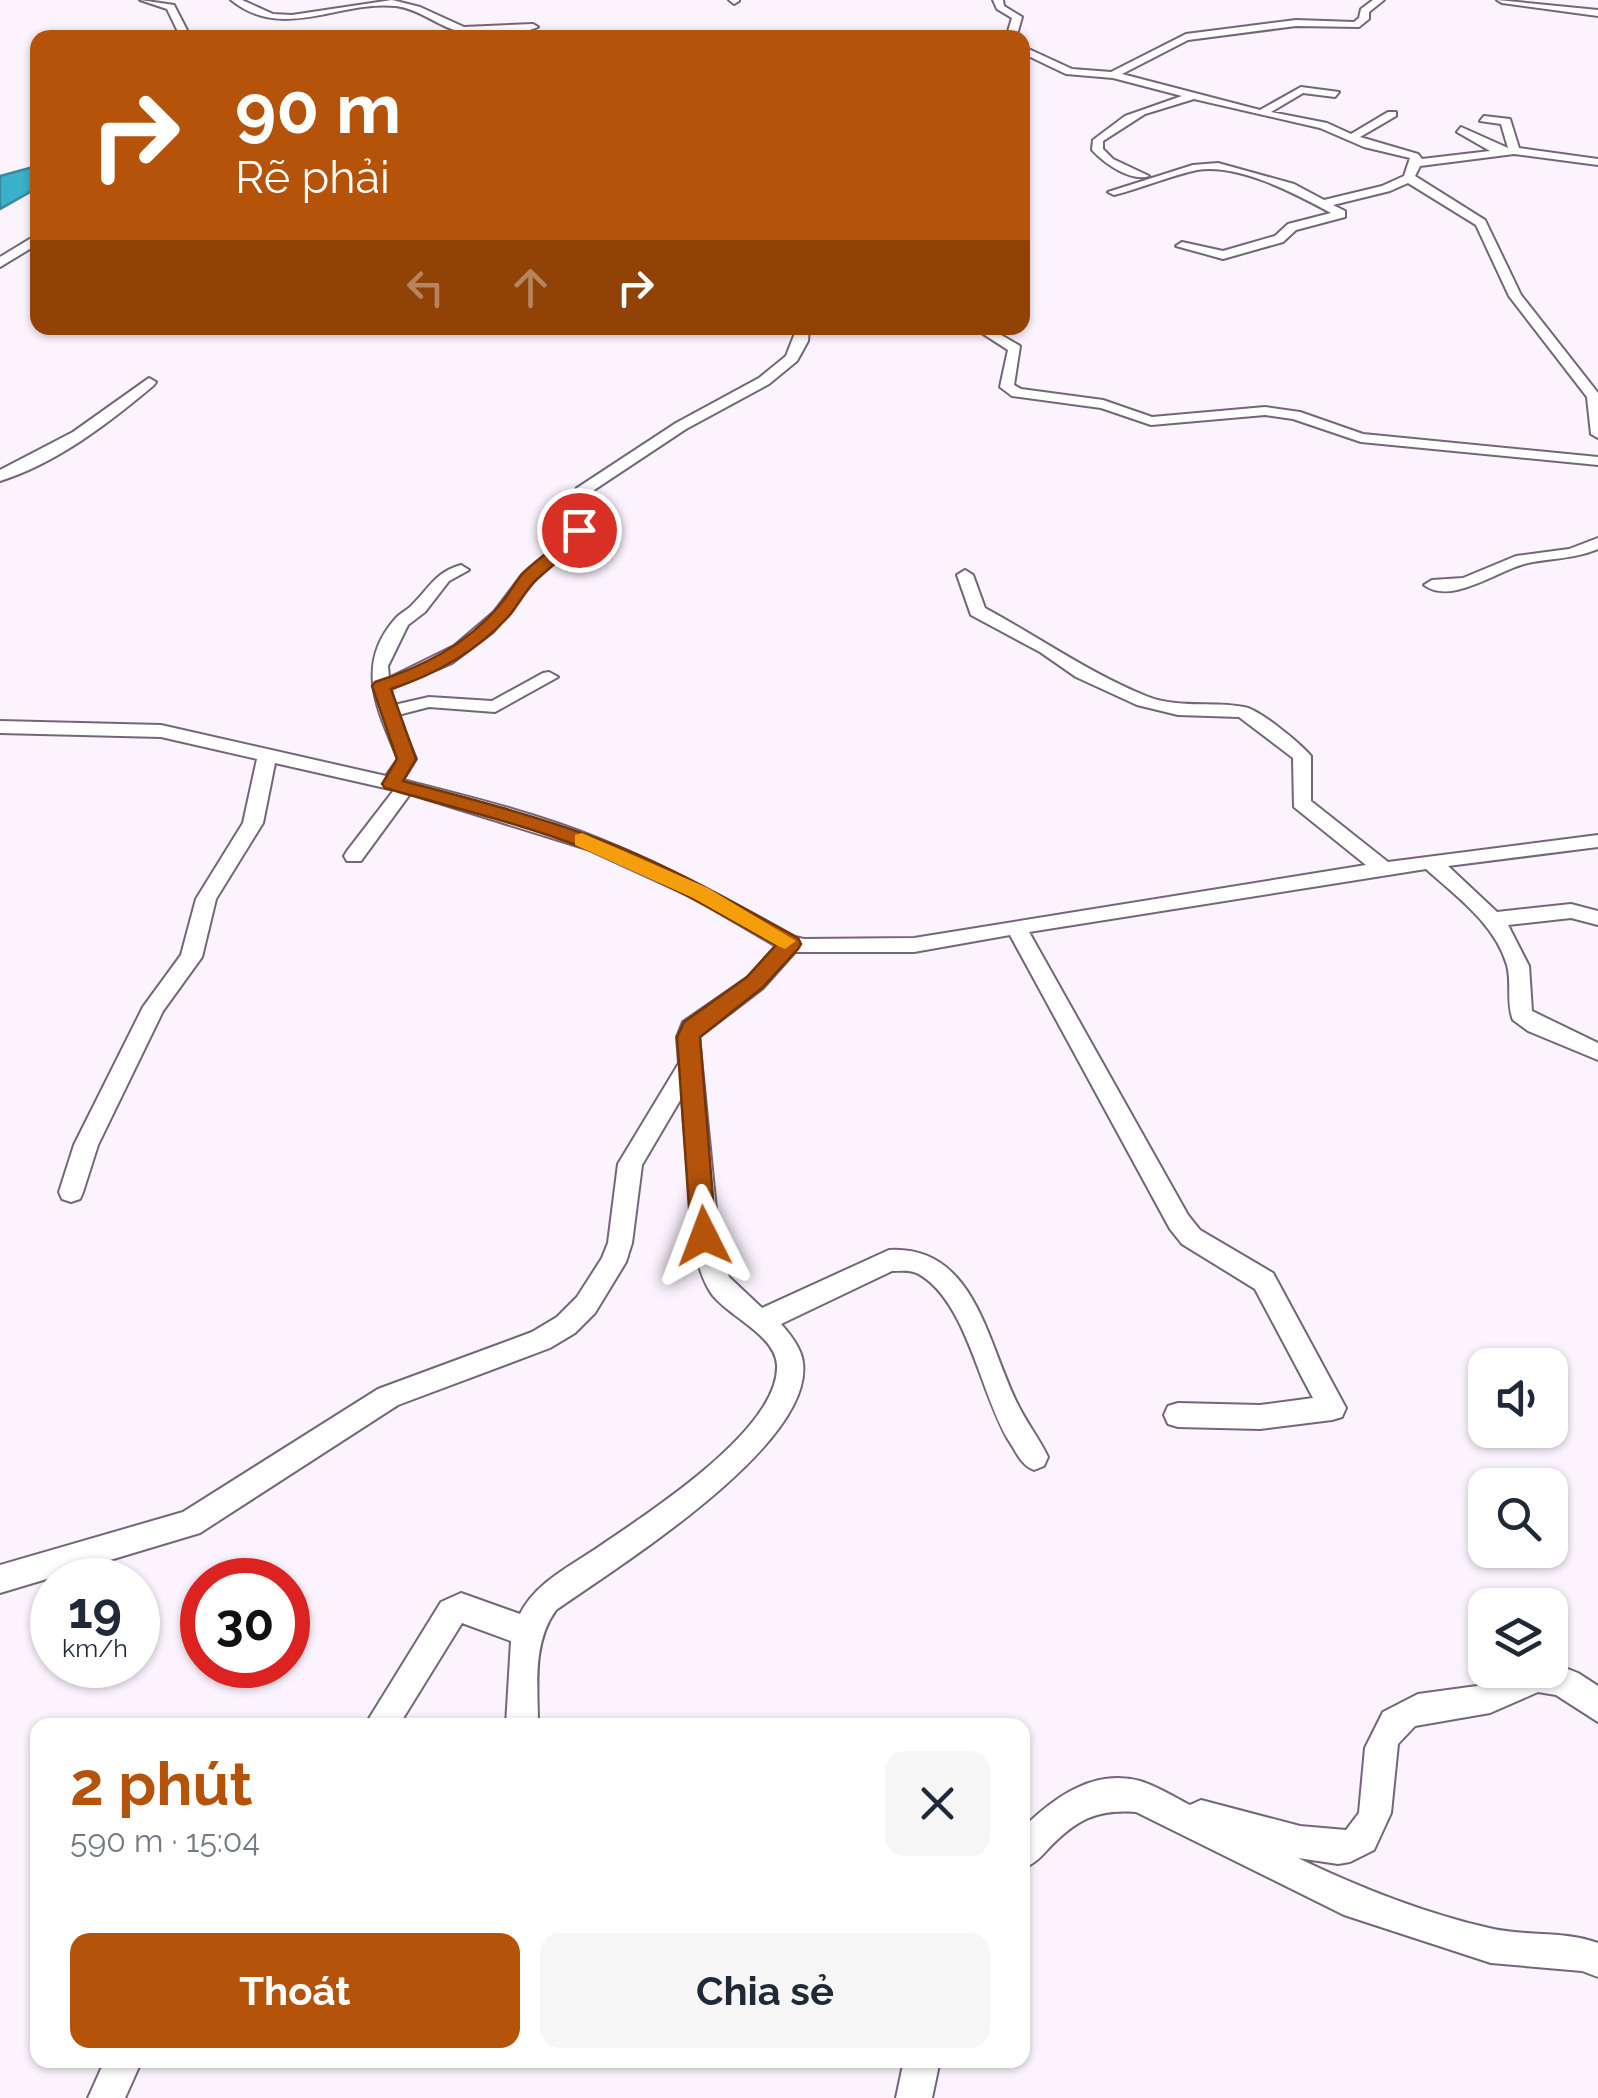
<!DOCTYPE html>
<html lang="vi">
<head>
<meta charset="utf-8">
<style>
  body { margin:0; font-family:Raleway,sans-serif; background:#f6f6f7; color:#1f2937; height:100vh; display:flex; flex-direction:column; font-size:38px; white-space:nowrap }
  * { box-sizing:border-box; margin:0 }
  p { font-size:32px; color:#747a83 }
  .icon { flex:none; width:55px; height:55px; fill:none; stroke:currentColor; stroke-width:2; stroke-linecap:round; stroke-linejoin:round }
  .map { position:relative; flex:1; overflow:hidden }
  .side { position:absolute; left:30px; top:1718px; width:1000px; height:350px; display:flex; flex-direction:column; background:#fff; border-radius:20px; box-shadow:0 2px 8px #0004 }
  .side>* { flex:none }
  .top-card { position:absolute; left:30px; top:30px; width:1000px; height:305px; border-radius:20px; box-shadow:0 2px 8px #0004; background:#b45309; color:#fff; overflow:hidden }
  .tools { position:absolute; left:1468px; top:1348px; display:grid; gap:20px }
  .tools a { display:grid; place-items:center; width:100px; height:100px; border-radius:20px; background:#fff; box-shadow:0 2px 8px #0004; font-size:50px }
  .speed { position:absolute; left:30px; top:1558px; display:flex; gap:20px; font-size:50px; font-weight:700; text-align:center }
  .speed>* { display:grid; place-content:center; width:130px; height:130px; border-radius:50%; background:#fff; box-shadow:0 2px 8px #0004; line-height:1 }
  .speed small { font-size:25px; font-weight:400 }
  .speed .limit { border:15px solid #d22; background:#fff; color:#111 }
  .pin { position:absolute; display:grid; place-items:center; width:85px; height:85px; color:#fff; margin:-42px; border:5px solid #fff; border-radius:50%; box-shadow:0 2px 10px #0007 }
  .me { position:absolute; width:110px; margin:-55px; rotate:357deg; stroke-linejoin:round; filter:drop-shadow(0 0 8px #0008) }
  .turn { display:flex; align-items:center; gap:35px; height:210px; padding:0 40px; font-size:45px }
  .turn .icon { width:130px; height:130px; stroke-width:2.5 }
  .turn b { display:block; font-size:70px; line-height:85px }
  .lanes { display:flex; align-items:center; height:95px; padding:0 40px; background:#0003; justify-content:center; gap:50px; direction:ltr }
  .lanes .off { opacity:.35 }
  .round { display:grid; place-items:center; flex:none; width:105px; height:105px; border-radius:20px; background:#f6f6f7 }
  .headline { display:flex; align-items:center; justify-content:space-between; height:170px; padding:0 40px }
  h1 { font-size:60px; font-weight:700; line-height:75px; color:#b45309 }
  .action { display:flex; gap:20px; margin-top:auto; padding:20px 40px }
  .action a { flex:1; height:115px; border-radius:20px; background:#b45309; color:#fff; font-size:40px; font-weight:700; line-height:115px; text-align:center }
  .action a+a { background:#f6f6f7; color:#1f2937 }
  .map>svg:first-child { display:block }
  .water { fill:#3ab2cb; stroke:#388a9e; stroke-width:2.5 }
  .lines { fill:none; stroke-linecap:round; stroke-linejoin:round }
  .minor-casing { stroke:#76657a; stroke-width:4 }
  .minor { fill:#fff; fill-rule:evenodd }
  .route { fill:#b45309; stroke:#753606; stroke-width:2.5 }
  .slow { fill:#f59e0b }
</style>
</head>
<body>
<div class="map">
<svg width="1598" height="2098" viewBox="0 0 1598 2098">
  <rect width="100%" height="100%" fill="#fbf3fd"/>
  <!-- water -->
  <polygon class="water" points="37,166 37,188 0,209 0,176"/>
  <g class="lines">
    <defs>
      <g id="minor">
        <polygon points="140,0 174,5 191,38 181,38 167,9"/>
        <path d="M231,0H242L273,14L292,15L392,0L420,7L464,27L533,24L538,27C518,36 475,38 454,30C434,23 418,9 396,6C339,0 283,42 231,0Z"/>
        <polygon points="729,0 739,0 739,1 734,4"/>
        <polygon points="993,0 1003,0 1004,6 1022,17 1016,38 1006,38 1012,18 997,9"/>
        <path d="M1373,0H1384L1369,12V19L1359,27L1296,26L1188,40L1122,74L1260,110L1301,87L1339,92L1335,97L1303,93L1271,112L1327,123L1351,134L1388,112H1396V116L1360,137L1418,154L1422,159L1490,151L1457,132L1461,127L1508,148L1501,124L1480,121L1484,116L1510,119L1519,148L1598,159V165L1514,154L1420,166L1415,176L1485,220L1521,295L1598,393V438L1591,434L1587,397L1509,296L1476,225L1408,183L1390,191L1333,205L1345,211V217L1296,230L1283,242L1223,259L1176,246L1182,242L1223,251L1275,236L1288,224L1331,213C1296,194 1238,163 1197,170C1169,176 1142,188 1114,195L1108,192L1193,165L1218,163L1294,184L1324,200L1382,186L1404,176L1410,158L1364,147L1320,128L1194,99L1145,114L1103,141V149L1113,159L1149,176C1131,182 1105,164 1092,150L1093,140L1125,116L1182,96L1113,78L1066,74L1022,53V46L1072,69L1111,72L1186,34L1296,20L1354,22L1359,18L1361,9Z"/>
        <polygon points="1497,0 1598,10 1598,16 1502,3"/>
        <polygon points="38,234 38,244 0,267 0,257"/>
        <path d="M797,328H809L808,341L797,361L769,384L686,429L588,494L584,500L585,517L580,539L534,581L493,632L452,663L391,689L394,705L429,697L492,701L543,673L549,672L558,677L495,712L429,707L398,715L416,759L403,780C470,797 539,814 602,840C669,867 732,902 795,937L804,939L914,938L1366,865L1294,807L1293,758L1239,717L1178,715L1137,705L1076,677L1040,652L971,615L957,575L965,570L973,575L985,608C1039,637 1089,673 1146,696C1178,709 1211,701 1244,707C1259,709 1301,744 1311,756V801L1388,862L1598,835V847L1448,866L1497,912L1571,904L1598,911V925L1571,918L1508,925L1529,966L1532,1011L1598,1043V1060L1528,1031L1513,1020C1506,1003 1512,983 1507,965C1495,924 1457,897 1426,869L1029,932L1188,1215L1200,1230L1273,1273L1346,1408L1342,1417L1332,1420L1260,1429L1178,1427L1168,1424L1164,1415L1168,1406L1178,1403L1260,1405L1313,1398L1255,1289L1182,1244L1170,1229L1010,935L914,952H795L763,988L699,1037L720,1250L729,1277L762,1308L889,1250C975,1245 987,1343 1017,1403C1026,1422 1039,1438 1048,1457L1044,1466L1034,1470C1021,1465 1017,1453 1009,1441C981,1395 968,1306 922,1276C912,1269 903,1271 892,1271L781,1324C790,1334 802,1349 803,1363C813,1446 617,1567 556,1610C532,1643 538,1686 538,1725H506L511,1641L462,1623L399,1725H365L441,1602L461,1593L520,1614C536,1582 571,1566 600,1546C648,1513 780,1429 777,1365C775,1334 727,1316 711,1293C702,1280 699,1265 694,1250L682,1097L642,1165L632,1243L626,1262L595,1313L575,1333L550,1348L398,1405L200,1533L0,1593V1565L183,1512L378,1389L532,1332L557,1317L577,1297L602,1258L608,1243L618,1164L679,1063L677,1037L683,1022L747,978L776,946L694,898L587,849L410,794L361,861H347L344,856L347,851L394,790L275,763L263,823L216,899L202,957L163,1011L98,1145L83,1192L80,1199L71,1202L62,1199L59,1192L74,1145L143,1007L181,955L196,899L243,823L257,759L161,737L0,733V721L161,725L386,776L398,759C378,710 354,666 395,619C400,613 408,610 413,604C430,587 436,572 461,565L469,570L449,581L425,612L408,625L388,666L389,678L454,646L494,612L522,575L565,538L570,517L568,500L577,488L676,423L759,378L786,356Z"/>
        <polygon points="974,328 989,328 1020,346 1014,385 1021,389 1103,400 1152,417 1265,407 1300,412 1363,434 1598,457 1598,465 1361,442 1293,419 1265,415 1151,425 1101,408 1012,396 1000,387 1008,350"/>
        <path d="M149,378L156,382L154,385C109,423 57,463 0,481V470L73,432Z"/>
        <path d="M1598,538V549C1574,559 1553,558 1528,563C1499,569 1452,606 1424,585L1432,580L1463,578L1516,556L1569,549Z"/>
        <path d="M1550,1662L1578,1673L1598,1686V1722L1556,1695L1538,1692L1490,1713L1415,1726L1398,1744L1391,1813L1374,1850L1350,1862L1338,1864L1298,1858C1358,1887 1424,1913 1489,1928C1525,1937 1563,1930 1598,1943V1977L1582,1971L1491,1963L1344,1915L1136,1812C1096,1809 1076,1820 1048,1849C1040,1858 1034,1864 1022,1869V1829C1053,1798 1094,1768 1140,1781C1157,1786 1174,1797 1190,1805L1201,1800L1300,1826L1346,1830L1359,1813L1365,1748L1383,1712L1418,1694L1477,1686L1512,1670H1550Z"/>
        <polygon points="105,2060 142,2060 125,2098 88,2098"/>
        <polygon points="904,2060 940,2060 932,2098 896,2098"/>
      </g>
    </defs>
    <!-- minor casing -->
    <use href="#minor" class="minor-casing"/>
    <!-- minor -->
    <use href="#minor" class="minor"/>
  </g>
  <!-- route -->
  <path class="route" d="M573,527L587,530C573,551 556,562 537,579C526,589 519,604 509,616C476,652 437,674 391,689L416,759L403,781C468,798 533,815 596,838C667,864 732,902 798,938L801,944L798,949L762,988L700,1037L716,1236L713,1243L704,1246L695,1243L691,1236L677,1037L684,1022L747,977L776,945C714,910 651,874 584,848C519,823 451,807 385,788L382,784L397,759L372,686L375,682C422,667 466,645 499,606C508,596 514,584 522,574C539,557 559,547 573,527Z"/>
  <!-- slow -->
  <polygon class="slow" points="582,833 708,888 796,941 785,949 778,946 693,898 575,845 575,835"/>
</svg>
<div class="tools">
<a><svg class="icon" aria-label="sound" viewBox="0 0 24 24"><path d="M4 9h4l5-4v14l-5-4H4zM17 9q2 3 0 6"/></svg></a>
<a><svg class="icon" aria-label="search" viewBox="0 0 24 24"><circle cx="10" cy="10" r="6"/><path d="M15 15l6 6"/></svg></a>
<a><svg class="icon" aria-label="layers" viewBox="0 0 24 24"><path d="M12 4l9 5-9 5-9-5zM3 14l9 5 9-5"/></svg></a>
</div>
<div class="speed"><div>19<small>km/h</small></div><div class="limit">30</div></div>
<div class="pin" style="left:579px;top:530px;background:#d93025"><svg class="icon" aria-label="arrive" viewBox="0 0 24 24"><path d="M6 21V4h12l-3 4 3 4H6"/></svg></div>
<svg class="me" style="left:704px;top:1236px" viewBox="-20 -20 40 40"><path d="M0-17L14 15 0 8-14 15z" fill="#b45309" stroke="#fff" stroke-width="4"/></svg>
<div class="top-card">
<div class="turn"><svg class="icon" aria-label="right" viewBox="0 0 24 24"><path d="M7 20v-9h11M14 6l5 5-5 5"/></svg><div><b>90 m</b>Rẽ phải</div></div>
<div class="lanes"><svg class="icon off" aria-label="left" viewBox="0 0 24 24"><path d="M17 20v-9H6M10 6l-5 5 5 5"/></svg><svg class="icon off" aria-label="ahead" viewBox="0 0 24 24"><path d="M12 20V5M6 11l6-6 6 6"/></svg><svg class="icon" aria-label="right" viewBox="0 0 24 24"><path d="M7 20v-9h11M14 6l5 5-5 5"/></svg></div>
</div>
<section class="side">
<div class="headline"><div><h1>2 phút</h1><p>590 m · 15:04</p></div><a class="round"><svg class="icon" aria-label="close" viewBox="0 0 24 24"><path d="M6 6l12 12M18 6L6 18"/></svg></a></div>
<div class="action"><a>Thoát</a><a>Chia sẻ</a></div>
</section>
</div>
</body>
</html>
